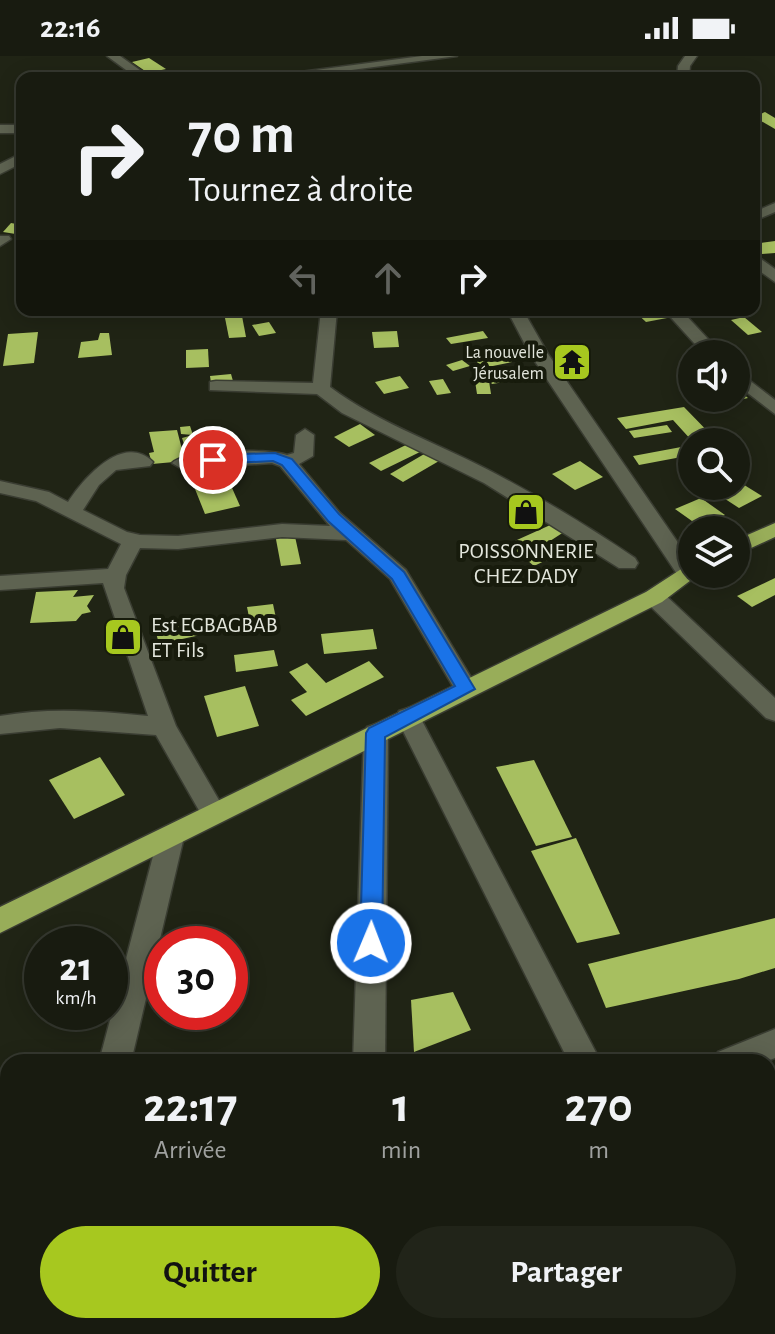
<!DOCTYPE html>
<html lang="fr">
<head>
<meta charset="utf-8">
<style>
  body { margin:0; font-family:"Alegreya Sans",sans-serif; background:#212419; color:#f1f3f6; height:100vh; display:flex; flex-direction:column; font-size:30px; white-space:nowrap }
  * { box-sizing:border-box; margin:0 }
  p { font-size:26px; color:#9fa19f }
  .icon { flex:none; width:44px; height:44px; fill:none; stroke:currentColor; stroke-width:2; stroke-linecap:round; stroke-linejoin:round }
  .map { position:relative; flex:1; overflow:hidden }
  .side { position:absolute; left:0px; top:998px; width:776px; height:280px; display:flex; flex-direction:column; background:#181b10; border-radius:24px 24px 0 0; box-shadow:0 4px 20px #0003,0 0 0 2px #363930 }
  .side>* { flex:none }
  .guide { position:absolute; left:16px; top:16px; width:744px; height:244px; border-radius:16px; box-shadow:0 4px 20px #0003,0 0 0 2px #363930; background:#181b10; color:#f1f3f6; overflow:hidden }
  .buttons { position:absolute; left:678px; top:284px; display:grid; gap:16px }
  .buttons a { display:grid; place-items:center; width:72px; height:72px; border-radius:50%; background:#181b10; box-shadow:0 4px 20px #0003,0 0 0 2px #363930; font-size:40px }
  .speed { position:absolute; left:24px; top:870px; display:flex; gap:16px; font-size:40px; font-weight:700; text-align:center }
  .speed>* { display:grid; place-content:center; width:104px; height:104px; border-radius:50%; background:#181b10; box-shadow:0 4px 20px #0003,0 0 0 2px #363930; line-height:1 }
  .speed small { font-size:20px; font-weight:400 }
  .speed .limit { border:12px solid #d22; background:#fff; color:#111 }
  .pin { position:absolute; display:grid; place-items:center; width:68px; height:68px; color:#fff; margin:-34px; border:4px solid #fff; border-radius:50%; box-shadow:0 2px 8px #0007 }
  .me { position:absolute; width:88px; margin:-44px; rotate:1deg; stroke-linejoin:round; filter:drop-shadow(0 0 6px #0008) }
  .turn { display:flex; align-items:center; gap:28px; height:168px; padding:0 40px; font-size:36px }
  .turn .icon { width:104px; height:104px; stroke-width:2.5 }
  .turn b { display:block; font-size:56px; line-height:68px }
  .lanes { display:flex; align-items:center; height:76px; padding:0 40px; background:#0003; justify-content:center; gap:40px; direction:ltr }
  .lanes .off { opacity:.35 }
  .eta { display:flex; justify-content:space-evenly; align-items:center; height:136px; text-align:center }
  .eta b { font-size:48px; font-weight:700; line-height:56px }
  .cta { display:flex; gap:16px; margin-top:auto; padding:16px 40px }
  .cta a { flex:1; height:92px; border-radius:48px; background:#a7c81f; color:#111; font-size:32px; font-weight:700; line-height:92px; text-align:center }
  .cta a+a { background:#212419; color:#f1f3f6 }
  .status { display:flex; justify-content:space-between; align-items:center; height:56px; padding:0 40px; background:#181b10; direction:ltr }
  .status svg { height:22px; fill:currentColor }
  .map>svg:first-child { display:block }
  .building { fill:#a7bf60 }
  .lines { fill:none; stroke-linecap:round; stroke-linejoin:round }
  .minor-casing { stroke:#3a3d32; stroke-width:3 }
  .highway-casing { stroke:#3a3d32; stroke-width:3 }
  .minor { fill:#5e6351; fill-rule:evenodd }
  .highway { fill:#98ad59; fill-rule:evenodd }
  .route { fill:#1a73e8; stroke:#114b97; stroke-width:2 }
  .labels { text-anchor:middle; stroke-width:8; stroke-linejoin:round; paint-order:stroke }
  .far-poi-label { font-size:18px; fill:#e3e6dc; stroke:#171b0c; text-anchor:end }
  .poi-label { font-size:22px; fill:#e3e6dc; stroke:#171b0c }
</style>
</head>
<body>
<div class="status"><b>22:16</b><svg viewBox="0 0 49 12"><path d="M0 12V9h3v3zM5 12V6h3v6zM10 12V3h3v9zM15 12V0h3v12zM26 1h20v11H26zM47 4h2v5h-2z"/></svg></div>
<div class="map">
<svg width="775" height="1278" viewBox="0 0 775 1278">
  <rect width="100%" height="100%" fill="#202415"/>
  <!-- building -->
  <g class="building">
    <polygon points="149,2 166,13 148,17 132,6"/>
    <polygon points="765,56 775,62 775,73 754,61"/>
    <polygon points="11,167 22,169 22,179 3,176"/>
    <polygon points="775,185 775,197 762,198 754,192 754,188"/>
    <polygon points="633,254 659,254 667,262 646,266"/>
    <polygon points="242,260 246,281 229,282 225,262"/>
    <polygon points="744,261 762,276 748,279 731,264"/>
    <polygon points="269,266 276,277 259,280 252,269"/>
    <polygon points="397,275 399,291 374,292 372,276"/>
    <polygon points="483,275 488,282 451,288 446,282"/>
    <polygon points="38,276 34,307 3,310 8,278"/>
    <polygon points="100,277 109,277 112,299 78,302 81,286 98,284"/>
    <polygon points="208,293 209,311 186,312 186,294"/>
    <polygon points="503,296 512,306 483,312 474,303"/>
    <polygon points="573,299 587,312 573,315 559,302"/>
    <polygon points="462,304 470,310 453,315 446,309"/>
    <polygon points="500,312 510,325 492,328 482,315"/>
    <polygon points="231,318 233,325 211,327 210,320"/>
    <polygon points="400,320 409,332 384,338 375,326"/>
    <polygon points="443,323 451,337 437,339 429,325"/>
    <polygon points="475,325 489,325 491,338 477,338"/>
    <polygon points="736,332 748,342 722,348 716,342 736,342"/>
    <polygon points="684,351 718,386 693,386 673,364 626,373 617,362"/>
    <polygon points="360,368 375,379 349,391 334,381"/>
    <polygon points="667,369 672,376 634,382 629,375"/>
    <polygon points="190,370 193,379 197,404 189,403 182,382 193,379 181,378 180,371"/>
    <polygon points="177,374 185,405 152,408 149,397 154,396 149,376"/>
    <polygon points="408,388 420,396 381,415 369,407"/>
    <polygon points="692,389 692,399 639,409 633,400"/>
    <polygon points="426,397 439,405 403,426 390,418"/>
    <polygon points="580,405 603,421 575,434 552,418"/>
    <polygon points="225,416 240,450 205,458 191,423"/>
    <polygon points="741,427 762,440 739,452 719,439"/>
    <polygon points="701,442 725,459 699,470 675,453"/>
    <polygon points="557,466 567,474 550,485 559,498 534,510 508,488"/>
    <polygon points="294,476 301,508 281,510 275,478"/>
    <polygon points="775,522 775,539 752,551 737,540"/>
    <polygon points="78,534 73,541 94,539 87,550 91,556 82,558 76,565 30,567 36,536"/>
    <polygon points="273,548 277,567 251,571 247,551"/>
    <polygon points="214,561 219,575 159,588 155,573"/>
    <polygon points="373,573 377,593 324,598 321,578"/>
    <polygon points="274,594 278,610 236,616 234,599"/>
    <polygon points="369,605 384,621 306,660 291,644 307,636 289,616 307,607 326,627"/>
    <polygon points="245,630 259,670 217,681 204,640"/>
    <polygon points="100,701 125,739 74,763 49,724"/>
    <polygon points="534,704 572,781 536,790 496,711"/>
    <polygon points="576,782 620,878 577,887 531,795"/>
    <polygon points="775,862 775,912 739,923 606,952 588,908"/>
    <polygon points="453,936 471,974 414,996 411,944"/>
    <polygon points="768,1251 775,1260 775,1278 749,1278 743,1270 768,1270"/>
  </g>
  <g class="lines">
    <defs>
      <g id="minor">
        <polygon points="107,0 120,0 151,22 137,22"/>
        <polygon points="422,0 457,0 291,22 255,22"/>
        <polygon points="685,0 697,0 690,10 689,22 677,22 678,10"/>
        <rect x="0" y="69" width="22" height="8"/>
        <polygon points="22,97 22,107 0,118 0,108"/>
        <polygon points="775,147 775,156 754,165 754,156"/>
        <polygon points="0,180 9,180 11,183 0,190"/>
        <polygon points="754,198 775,213 775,226 754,211"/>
        <path d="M321,254H337L330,331C381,369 443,389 498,419C545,444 591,472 635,502L638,507L635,512H619L484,427L342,357L317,338L210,334V326L216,325L313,327Z"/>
        <polygon points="507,254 523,254 548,298 692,507 695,521 679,521 530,298"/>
        <polygon points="664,254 681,254 722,298 704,298"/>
        <polygon points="736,314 775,344 775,358 736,328"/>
        <path d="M305,373L314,379L313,400L299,408L340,457L406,514L478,633L474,639H458L390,523L346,484L282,481L178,493L140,492L126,519L124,532L176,670L227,758L223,765L214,768L205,765L156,679L60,672L0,678V660C49,651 98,655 148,660L103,527L0,534V520L108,513L121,488L36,445L0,437V425L49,436L68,446C83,423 123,376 153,406L150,410L116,414L99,429L83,454L127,476L140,479L178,480L282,468L330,470L280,410L272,407L182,413L172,407C186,393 268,392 287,399L294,397L296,379Z"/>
        <polygon points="654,534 662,536 775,642 775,665 766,662 646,546 643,541 646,536"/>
        <polygon points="408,652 417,655 420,661 601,1006 569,1006 396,661 399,655"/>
        <polygon points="376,668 385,671 388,677 385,1006 353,1006 364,677 367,671"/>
        <polygon points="171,770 180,773 184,781 131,1006 99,1006 158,781 162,773"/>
        <polygon points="775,973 775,1002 765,1006 713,1006 718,996"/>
        <polygon points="33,1270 69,1270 67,1278 31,1278"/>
        <polygon points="174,1270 222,1270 219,1278 171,1278"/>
        <polygon points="345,1270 381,1270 380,1278 344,1278"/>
      </g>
      <g id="highway">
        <polygon points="775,467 775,481 736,499 736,484"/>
        <polygon points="692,506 692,518 699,518 662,546 0,877 0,851 646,536"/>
      </g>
    </defs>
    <!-- minor casing -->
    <use href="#minor" class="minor-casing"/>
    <!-- highway casing -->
    <use href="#highway" class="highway-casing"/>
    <!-- minor -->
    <use href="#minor" class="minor"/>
    <!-- highway -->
    <use href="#highway" class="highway"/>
  </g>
  <!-- route -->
  <polygon class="route" points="275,397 292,403 339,458 404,516 475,633 385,681 382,887 379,893 364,893 360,887 366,677 369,672 455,630 392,523 328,465 282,409 273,405 213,408 206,404 213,399"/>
  <!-- icons -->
  <defs>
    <symbol id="temple-square" viewBox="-11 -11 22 22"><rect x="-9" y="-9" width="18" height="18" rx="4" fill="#a7c81f" stroke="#171b0c"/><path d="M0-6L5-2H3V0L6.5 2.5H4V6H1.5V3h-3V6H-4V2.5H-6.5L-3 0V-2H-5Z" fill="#111"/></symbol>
    <symbol id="shop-square" viewBox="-11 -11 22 22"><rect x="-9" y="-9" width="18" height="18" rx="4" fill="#a7c81f" stroke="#171b0c"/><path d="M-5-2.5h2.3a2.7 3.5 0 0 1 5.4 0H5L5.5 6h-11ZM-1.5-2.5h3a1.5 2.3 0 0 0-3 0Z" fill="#111"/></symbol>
  </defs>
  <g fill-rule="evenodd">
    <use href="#temple-square" x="550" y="284" width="44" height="44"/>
    <use href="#shop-square" x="504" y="434" width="44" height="44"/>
    <use href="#shop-square" x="101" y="559" width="44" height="44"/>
  </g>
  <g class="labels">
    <!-- far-poi labels -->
    <g class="far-poi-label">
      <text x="544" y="302">La nouvelle<tspan x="544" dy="21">Jérusalem</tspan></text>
    </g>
    <!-- poi labels -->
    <g class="poi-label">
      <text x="526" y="502">POISSONNERIE<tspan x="526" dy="25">CHEZ DADY</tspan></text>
      <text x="151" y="576" text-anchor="start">Est EGBAGBAB<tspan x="151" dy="25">ET Fils</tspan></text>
    </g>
  </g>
</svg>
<div class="buttons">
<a><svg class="icon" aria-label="sound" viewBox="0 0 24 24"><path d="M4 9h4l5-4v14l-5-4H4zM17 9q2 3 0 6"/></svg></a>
<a><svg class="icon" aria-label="search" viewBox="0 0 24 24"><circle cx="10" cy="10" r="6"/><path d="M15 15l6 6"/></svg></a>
<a><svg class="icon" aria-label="layers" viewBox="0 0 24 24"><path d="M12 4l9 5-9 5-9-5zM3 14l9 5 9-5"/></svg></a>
</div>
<div class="speed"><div>21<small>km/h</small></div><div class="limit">30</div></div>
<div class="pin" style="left:213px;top:404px;background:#d93025"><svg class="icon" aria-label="arrive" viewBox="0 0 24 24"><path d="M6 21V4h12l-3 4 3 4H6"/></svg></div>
<svg class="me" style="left:371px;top:887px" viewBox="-20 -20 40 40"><circle r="17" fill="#1a73e8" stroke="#fff" stroke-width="3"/><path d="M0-11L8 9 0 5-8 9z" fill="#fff"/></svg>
<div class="guide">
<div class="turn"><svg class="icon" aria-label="right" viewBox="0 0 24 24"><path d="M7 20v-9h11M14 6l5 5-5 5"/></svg><div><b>70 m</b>Tournez à droite</div></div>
<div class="lanes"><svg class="icon off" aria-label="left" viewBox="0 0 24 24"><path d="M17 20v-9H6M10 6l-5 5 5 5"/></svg><svg class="icon off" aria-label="ahead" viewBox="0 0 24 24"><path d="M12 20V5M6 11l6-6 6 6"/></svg><svg class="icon" aria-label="right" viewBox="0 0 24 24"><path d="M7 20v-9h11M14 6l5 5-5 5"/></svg></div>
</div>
<section class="side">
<div class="eta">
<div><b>22:17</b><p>Arrivée</p></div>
<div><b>1</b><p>min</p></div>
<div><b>270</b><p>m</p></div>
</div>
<div class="cta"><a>Quitter</a><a>Partager</a></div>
</section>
</div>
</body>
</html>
